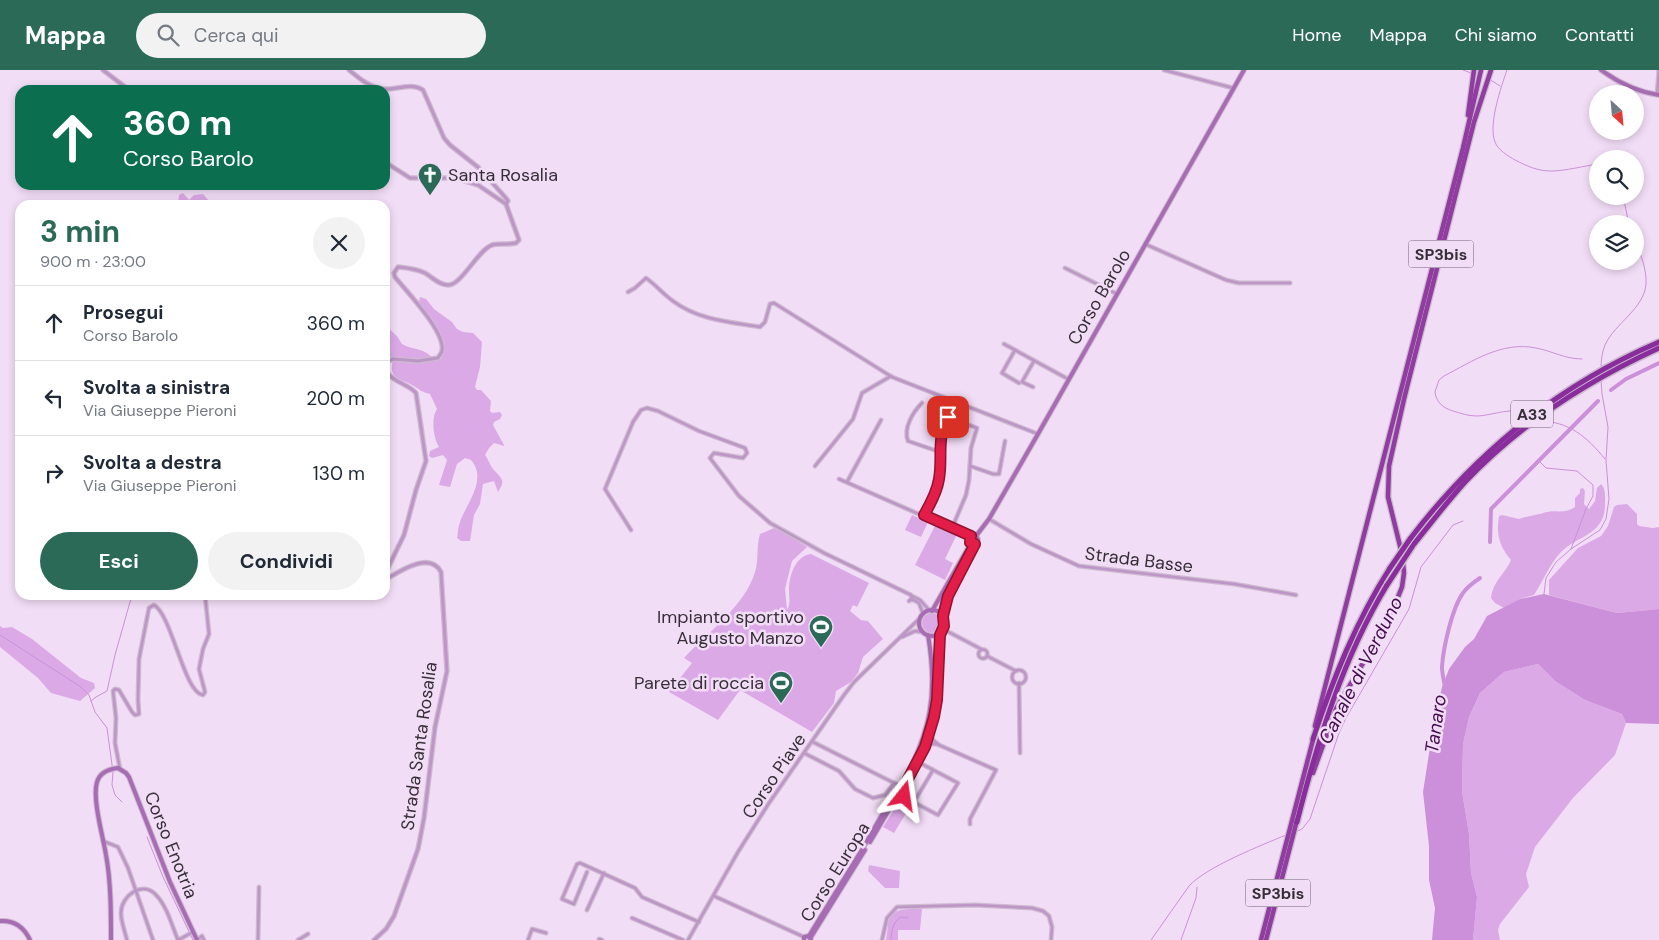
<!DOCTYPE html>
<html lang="it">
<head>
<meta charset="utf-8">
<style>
  body { margin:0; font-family:"DM Sans",sans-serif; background:#f2f2f3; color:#1f2937; height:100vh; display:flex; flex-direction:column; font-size:19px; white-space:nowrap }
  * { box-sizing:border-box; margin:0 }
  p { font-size:16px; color:#747a83 }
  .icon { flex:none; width:28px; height:28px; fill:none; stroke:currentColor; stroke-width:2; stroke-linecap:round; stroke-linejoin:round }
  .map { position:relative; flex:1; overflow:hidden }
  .drawer { position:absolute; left:15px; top:130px; width:375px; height:400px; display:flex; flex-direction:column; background:#fff; border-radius:15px; box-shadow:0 2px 8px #0003 }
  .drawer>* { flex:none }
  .banner { position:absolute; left:15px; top:15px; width:375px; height:105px; border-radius:15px; box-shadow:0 2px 8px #0003; background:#0b6e4f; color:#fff; overflow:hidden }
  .needle { width:32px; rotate:154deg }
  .tools { position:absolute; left:1589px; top:15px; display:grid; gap:10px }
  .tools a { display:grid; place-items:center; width:55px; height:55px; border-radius:50%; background:#fff; box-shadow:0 2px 8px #0003; font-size:25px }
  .pin { position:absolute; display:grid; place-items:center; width:42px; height:42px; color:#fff; margin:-21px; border-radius:10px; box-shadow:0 2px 8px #0006 }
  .me { position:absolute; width:55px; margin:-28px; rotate:15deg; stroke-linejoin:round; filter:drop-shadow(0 0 4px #0008) }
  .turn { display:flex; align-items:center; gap:18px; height:105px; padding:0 25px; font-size:22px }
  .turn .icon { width:65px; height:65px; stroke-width:2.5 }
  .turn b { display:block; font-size:35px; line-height:42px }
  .round { display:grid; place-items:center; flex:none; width:52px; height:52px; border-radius:26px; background:#f2f2f3 }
  .overview { display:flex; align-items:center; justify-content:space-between; height:85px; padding:0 25px }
  h1 { font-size:30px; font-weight:700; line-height:38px; color:#2b6a57 }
  .button { display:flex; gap:10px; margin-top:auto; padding:10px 25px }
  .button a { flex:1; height:58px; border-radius:30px; background:#2b6a57; color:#fff; font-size:20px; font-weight:700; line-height:58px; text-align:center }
  .button a+a { background:#f2f2f3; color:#1f2937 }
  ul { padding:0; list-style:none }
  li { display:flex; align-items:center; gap:15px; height:75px; padding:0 25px; border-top:1px solid #e0e1e3 }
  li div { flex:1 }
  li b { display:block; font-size:19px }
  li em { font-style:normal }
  header { display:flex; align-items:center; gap:30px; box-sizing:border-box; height:70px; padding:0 25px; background:#2b6a57; color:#fff }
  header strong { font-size:24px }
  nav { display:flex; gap:28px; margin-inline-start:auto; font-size:18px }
  .search { width:350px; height:45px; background:#f2f2f3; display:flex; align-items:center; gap:12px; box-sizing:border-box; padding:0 18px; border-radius:28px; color:#747a83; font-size:19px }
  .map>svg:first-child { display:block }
  .green { fill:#dca9e7 }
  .water { fill:#cc8fd9 }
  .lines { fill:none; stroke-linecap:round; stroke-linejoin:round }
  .stream { stroke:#cc8fd9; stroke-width:1 }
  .canal { stroke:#cc8fd9; stroke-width:4 }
  .minor-casing { stroke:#cdbad0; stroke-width:5 }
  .tertiary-casing { stroke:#cdbad0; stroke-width:5.5 }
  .secondary-casing { stroke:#cdbad0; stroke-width:6 }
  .trunk-casing { stroke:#cdbad0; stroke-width:7 }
  .motorway-casing { stroke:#cdbad0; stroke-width:8 }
  .minor { stroke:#bd95c6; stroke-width:2.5 }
  .tertiary { stroke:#bd95c6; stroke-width:3 }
  .secondary { stroke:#a76cb4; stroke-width:4 }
  .trunk { stroke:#903ca1; stroke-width:4.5 }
  .motorway { stroke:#882d9b; stroke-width:5 }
  .motorway-bridge-casing { stroke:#cdbad0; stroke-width:8; stroke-linecap:butt }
  .motorway-bridge { stroke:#882d9b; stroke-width:5 }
  .route-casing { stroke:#92132f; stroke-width:12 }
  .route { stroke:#e11d48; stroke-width:9 }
  .labels { text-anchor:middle; stroke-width:5; stroke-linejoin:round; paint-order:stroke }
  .shield { fill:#f2ddf6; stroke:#6f6371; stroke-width:1 }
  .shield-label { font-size:16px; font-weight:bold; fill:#372f38 }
  .poi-label { font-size:18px; fill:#372f38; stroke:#f2ddf6; text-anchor:end }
  .street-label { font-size:18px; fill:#372f38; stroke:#f2ddf6 }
  .water-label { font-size:19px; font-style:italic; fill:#440c4f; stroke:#f2ddf6 }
</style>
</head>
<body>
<header>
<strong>Mappa</strong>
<div class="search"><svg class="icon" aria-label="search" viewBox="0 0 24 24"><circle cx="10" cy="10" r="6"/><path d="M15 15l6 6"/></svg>Cerca qui</div>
<nav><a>Home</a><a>Mappa</a><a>Chi siamo</a><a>Contatti</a></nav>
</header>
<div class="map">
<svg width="1659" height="870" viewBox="0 0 1659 870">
  <rect width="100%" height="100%" fill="#f2ddf6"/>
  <!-- green -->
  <g class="green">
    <polygon points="183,123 189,130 194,125 203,124 209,131 215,131 220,135 178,135 179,125"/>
    <path d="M420,227L426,229L434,239L452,252L457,259L463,262L473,263L482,272L480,297L475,317L477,320H481L491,331L490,341L492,343L500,342L502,345L500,349L494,352L493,355L504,375V376L494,373L489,378L485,385C488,389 490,395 493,399C502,409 506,410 498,422L494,411L483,414L480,434L474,445L470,471H461L457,468C458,463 458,457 460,452C466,434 488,409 471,390L465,388L457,394L450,417L439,415L447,390L443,385L432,388L429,386L430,381L439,377C433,367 431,348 437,339L430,324C419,321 421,320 412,315C400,308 388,309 393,290L385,284V255L397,266L402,274C415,281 425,277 435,291L441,289C449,266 432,249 419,232Z"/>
    <path d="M1601,414C1606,419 1605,426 1605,433C1606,465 1578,465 1561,482C1549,495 1543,511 1534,525L1520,529L1504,538L1495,533L1491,528C1493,511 1505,504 1511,490C1499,476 1496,464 1499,446L1502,445L1519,449C1527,446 1532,446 1539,444C1542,444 1545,442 1547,442C1558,440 1565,444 1575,437V428L1580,423V419L1583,418L1585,421L1584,434L1589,439L1595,431L1597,418Z"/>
    <polygon points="1627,434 1637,444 1637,454 1639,456 1653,458 1659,457 1659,539 1617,543 1549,525 1549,510 1578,478 1601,466 1608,456 1614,437 1617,435"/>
    <polygon points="912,445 928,452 921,467 905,460"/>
    <polygon points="936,454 957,464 945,489 953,493 945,510 915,495"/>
    <path d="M774,458L784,462L807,477L792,491L785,519L787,540C791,533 789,528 789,520C789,506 795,486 811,484L869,513L857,537L853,535L850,541L861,550L868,551L883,569L863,587L858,603L851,612L836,621L834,633L812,662L740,620L718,650L669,622L692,593L684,588C707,563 745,536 755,502C759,489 756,477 760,464Z"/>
    <circle cx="932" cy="553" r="10"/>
    <polygon points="0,556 3,558 12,557 32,569 81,608 94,613 95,618 80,631 51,623 38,608 0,577"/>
    <polygon points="1538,594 1555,611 1585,630 1622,644 1626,653 1615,685 1573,728 1535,777 1526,804 1529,817 1500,854 1498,860 1500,870 1473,870 1477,827 1471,803 1469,764 1462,721 1463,674 1469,647 1480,623 1504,602"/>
    <polygon points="901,729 911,735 894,763 883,757"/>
    <polygon points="869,795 900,801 899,818 885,818 868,801"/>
    <path d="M922,839L920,860H898V870H886L888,857L886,855C890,837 907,839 922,839Z"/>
  </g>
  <!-- water -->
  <polygon class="water" points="1544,524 1617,543 1659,539 1659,654 1626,653 1622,644 1585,630 1555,611 1538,594 1504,602 1480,623 1469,647 1463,674 1462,721 1469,764 1471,803 1477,827 1473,870 1432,870 1435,838 1429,810 1429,776 1423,722 1433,658 1442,617 1449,599 1465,577 1474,569 1487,546 1520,529"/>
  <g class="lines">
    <!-- stream -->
    <g class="stream">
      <polyline points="1463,0 1471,3"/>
      <path d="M1507,0C1501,17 1488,55 1495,72C1498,80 1508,86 1515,90C1527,96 1537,101 1551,101C1566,101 1583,96 1598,94"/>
      <polyline points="1489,9 1500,16"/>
      <polyline points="1623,126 1629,154"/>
      <path d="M1601,298C1601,291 1602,282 1605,275C1615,253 1644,239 1646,214C1647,199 1640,183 1635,169"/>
      <path d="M1529,345C1515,335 1492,346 1476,346C1468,346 1460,343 1453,341C1443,338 1436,332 1435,322L1439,310L1444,306C1473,291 1502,271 1536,278C1552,281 1565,289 1582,289"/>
      <path d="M1539,351C1569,351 1587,367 1605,389"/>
      <polyline points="1539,391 1546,398 1577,401 1593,415 1593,426 1586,439 1571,479"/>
      <polyline points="1544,524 1546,508 1556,492 1571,479 1600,460 1606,449 1609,429 1606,390 1608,357 1602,324 1601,310"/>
      <polyline points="0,565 81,617 89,625 95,642 107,658 113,702 112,715 115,725 122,732"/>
      <polyline points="91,631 96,627 107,621 115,585 132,525"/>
      <polyline points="1295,762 1302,759 1310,749 1339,663 1346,648 1409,539 1421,497 1453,455 1463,451"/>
      <polyline points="147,767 163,807 193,870"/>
      <path d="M891,870C891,862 893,851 901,847L908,848"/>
      <path d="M1151,870L1189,816C1206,797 1262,775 1286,765"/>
      <polyline points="1181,870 1196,828 1197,817"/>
    </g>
    <!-- canal -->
    <g class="canal">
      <polyline points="1611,320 1626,309 1659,293"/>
      <polyline points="1490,472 1491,439 1598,331"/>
      <path d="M1445,617C1444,610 1442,604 1442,597C1443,579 1452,538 1463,523C1467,517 1474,512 1480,508"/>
    </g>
    <defs>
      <g id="minor">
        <polyline points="1164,0 1233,18"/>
        <polyline points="1657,25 1659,0"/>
        <polyline points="1145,174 1226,210 1239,213 1290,213"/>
        <polyline points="1065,198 1117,224"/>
        <path d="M628,222L635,218L646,208C656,215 663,224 673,231C698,250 730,252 760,257L765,252L770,234L774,233L892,307L1038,364"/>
        <polyline points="1004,274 1068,309"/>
        <polyline points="1015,280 1002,303 1019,313"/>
        <polyline points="1033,317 1022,312 1034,291"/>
        <path d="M922,333C913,342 903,358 908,371L940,382"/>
        <polyline points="815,396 853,349 862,323 891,306"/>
        <polyline points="970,396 993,404 999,404 1005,371"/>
        <polyline points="839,409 971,467"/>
        <polyline points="847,412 881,350"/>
        <path d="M924,445C931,433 937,422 939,409C943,385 936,371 948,347L977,358L971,378L969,410L966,425L952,458"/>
        <polyline points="989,449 1031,474 1079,496 1234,514 1296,525"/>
        <polyline points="631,460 605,419 633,352 641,340 647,338 658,341 699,361 745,378 747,383 743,388 714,383 710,388 739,426 770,453 824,483 911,525 912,528 909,531"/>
        <polyline points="912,526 920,530 930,541"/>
        <polyline points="911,530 914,530 919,533 923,544"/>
        <polyline points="943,559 981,579"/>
        <polyline points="902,567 915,561 923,562"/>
        <circle cx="983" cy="584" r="4.5"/>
        <polyline points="987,586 1016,601"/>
        <circle cx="1019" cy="607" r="7"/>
        <polyline points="1019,613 1020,683"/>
        <polyline points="929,664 934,671 939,675 996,700 970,749 970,754"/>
        <polyline points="813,672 898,715"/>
        <polyline points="926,676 931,674 938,674"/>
        <polyline points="804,683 839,701 855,719 873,728 885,725 894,713"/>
        <path d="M120,699L115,673L116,648L113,621L115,619L119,620L132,642L135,645L139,644L138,630L139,589L149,538L154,535C172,545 184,623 203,625L205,622L199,599L203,579L209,564L205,525"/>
        <polyline points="900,725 938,745 958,713 918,692"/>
        <polyline points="914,732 933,700"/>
        <polyline points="103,771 118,777 128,798 153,870"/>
        <polyline points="587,802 574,834 562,829 577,794 580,793 635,818 642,827 699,852"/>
        <polyline points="714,826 804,867"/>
        <polyline points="587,840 604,803"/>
        <polyline points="632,848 683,870"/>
        <polyline points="599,869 602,870"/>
        <path d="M127,870C125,862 121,852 121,843C121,826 142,810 156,825C167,836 172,856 178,870"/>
        <polyline points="178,870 193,862"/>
        <polyline points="197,870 202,866 204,870"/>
        <polyline points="258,870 259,817"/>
        <polyline points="298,870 308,864"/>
        <polyline points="528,870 532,859 546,863"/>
        <polyline points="688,870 738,782 769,733 844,625 854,612 920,548"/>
        <polyline points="882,870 887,848 897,837 975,835 1032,838 1043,841 1049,846 1052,857 1051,870"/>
      </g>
      <g id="tertiary">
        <polyline points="103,0 129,20"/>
        <path d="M349,0C360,9 369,17 384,19C397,20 411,12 423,20L444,68L450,75L479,98L505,127L508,131L506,134"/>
        <path d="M374,870L386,859L394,846L418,779L424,748L435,657L447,601L441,502C431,482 403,499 390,507H387L385,504L404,465L416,420L426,391L416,323C407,313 388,311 385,297L388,291L393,289L418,291L438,288C439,286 441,284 442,281C446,262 407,222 395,207L394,203L398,197C407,198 417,199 425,203C432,207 440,216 449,215C462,214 478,180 492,175C499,173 508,175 516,173L519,170L506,134L478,115L455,108H410L385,92"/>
      </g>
      <g id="secondary">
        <path d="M1601,0C1619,13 1637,22 1659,25"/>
        <circle cx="974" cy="470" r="4"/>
        <polyline points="976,466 989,449 1038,364 1244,0"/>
        <circle cx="932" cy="553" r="13"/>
        <polyline points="932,541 971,473"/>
        <path d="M943,546C947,520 961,496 975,474"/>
        <path d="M902,714C931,662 938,624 928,565"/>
        <polygon points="902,714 904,716 899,726 895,726 894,723 898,715"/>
        <polyline points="904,716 925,677 933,647 937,630 941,562"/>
        <polyline points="870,772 897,726"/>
        <path d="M0,851C15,850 24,857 30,870"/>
        <polyline points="809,866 863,778 894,724"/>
        <polyline points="811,867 865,780"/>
        <path d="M111,870C111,842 111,812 106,785C103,766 92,729 97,712C100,702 109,699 118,698L126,703L129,707L170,812L197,870"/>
        <polyline points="804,870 804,867 809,866 811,870"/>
      </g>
      <g id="trunk">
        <polyline points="1468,45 1474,0"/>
        <polyline points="1315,656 1463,78 1481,0"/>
        <polyline points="1313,703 1336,639 1390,547 1402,517 1404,503 1402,484 1388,427 1389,396 1404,329 1474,52 1491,0"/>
        <polyline points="1261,870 1314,666"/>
        <polyline points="1266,870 1297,750"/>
      </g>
      <g id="motorway">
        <path d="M1410,469C1476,382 1559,315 1659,272"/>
        <path d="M1414,474C1431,453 1447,432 1465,412C1520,354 1587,311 1659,278"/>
        <path d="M1313,669C1333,609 1356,551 1390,498"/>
        <path d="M1297,752C1318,669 1343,588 1387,515"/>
      </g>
    </defs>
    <!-- minor casing -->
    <use href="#minor" class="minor-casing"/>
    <!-- tertiary casing -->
    <use href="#tertiary" class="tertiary-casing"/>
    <!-- secondary casing -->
    <use href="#secondary" class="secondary-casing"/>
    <!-- trunk casing -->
    <use href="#trunk" class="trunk-casing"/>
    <!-- motorway casing -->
    <use href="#motorway" class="motorway-casing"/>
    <!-- minor -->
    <use href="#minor" class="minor"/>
    <!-- tertiary -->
    <use href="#tertiary" class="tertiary"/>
    <!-- secondary -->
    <use href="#secondary" class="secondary"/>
    <!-- trunk -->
    <use href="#trunk" class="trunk"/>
    <!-- motorway -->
    <use href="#motorway" class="motorway"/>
    <defs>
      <g id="motorway-bridge">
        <polyline points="1390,498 1410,469"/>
        <polyline points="1387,515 1414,474"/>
      </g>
    </defs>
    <!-- motorway-bridge casing -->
    <use href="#motorway-bridge" class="motorway-bridge-casing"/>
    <!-- motorway-bridge -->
    <use href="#motorway-bridge" class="motorway-bridge"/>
  </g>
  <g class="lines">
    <defs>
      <path id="route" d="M904,726L900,724L925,677L934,647L937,630L940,565L944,556L943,546L948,526L975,474L970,472L971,466L924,445C931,433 937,422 939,409C943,385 936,371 948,347"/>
    </defs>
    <!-- route casing -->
    <use href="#route" class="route-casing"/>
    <!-- route -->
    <use href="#route" class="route"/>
  </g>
  <!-- icons -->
  <defs>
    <symbol id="church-pin" viewBox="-11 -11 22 30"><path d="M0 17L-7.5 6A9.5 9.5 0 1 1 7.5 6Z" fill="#2b6a57" stroke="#f2ddf6"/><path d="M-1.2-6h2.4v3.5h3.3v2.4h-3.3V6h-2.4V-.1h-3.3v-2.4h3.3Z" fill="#fff"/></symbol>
    <symbol id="stadium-pin" viewBox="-11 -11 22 30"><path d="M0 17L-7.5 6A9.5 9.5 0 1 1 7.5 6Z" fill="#2b6a57" stroke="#f2ddf6"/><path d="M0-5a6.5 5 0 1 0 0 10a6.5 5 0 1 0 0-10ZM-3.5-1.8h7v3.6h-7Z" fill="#fff"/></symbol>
  </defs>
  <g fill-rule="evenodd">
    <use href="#church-pin" x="416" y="91" width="28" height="38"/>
    <use href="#stadium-pin" x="807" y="543" width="28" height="38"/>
    <use href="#stadium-pin" x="767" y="599" width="28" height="38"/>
  </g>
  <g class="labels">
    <!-- shield labels -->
    <g class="shield">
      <rect x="1408.5" y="170.5" width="65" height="27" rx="4"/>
      <rect x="1511" y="330.5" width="42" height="27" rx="4"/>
      <rect x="1245.5" y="809.5" width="65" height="27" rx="4"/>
    </g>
    <g class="shield-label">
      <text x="1441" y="190">SP3bis</text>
      <text x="1532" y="350">A33</text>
      <text x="1278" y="829">SP3bis</text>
    </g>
    <!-- poi labels -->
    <g class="poi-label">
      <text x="448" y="111" text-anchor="start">Santa Rosalia</text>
      <text x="804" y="553">Impianto sportivo<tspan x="804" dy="21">Augusto Manzo</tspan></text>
      <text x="764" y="619">Parete di roccia</text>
    </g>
    <!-- street labels -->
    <g class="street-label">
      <text transform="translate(1099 227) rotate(-60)" y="6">Corso Barolo</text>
      <text transform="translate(1139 490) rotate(7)" y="6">Strada Basse</text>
      <text transform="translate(419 676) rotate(-82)" y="6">Strada Santa Rosalia</text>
      <text transform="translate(774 706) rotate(-56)" y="6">Corso Piave</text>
      <text transform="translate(171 775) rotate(68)" y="6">Corso Enotria</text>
      <text transform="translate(835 802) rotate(-58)" y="6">Corso Europa</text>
    </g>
    <!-- water labels -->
    <g class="water-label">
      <text transform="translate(1360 600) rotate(-63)" y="7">Canale di Verduno</text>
      <text transform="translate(1435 654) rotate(-82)" y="7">Tanaro</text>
    </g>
  </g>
</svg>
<div class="tools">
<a><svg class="needle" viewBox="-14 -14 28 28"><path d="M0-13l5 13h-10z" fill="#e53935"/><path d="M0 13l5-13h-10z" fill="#747a83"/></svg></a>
<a><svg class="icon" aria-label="search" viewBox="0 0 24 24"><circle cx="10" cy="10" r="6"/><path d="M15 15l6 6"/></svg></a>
<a><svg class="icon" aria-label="layers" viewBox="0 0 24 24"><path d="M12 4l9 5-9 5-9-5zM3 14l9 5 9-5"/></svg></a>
</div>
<div class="pin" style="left:948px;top:347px;background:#d93025"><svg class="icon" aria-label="arrive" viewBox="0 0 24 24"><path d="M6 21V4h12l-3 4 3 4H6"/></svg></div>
<svg class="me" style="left:904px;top:726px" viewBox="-20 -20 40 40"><path d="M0-17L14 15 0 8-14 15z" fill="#e11d48" stroke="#fff" stroke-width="4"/></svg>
<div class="banner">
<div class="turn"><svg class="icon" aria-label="ahead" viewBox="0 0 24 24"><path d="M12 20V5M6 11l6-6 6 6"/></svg><div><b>360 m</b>Corso Barolo</div></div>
</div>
<section class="drawer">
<div class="overview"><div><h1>3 min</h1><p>900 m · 23:00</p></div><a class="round"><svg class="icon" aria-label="close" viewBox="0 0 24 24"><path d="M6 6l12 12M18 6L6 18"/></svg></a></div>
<ul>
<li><svg class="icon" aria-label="ahead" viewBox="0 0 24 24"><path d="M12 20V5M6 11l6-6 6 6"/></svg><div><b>Prosegui</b><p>Corso Barolo</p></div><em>360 m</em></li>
<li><svg class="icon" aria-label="left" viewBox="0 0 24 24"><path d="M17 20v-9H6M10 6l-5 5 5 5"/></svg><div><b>Svolta a sinistra</b><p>Via Giuseppe Pieroni</p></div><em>200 m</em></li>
<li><svg class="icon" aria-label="right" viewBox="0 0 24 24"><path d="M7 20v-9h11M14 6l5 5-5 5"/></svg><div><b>Svolta a destra</b><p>Via Giuseppe Pieroni</p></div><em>130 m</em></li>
</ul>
<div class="button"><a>Esci</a><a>Condividi</a></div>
</section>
</div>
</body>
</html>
